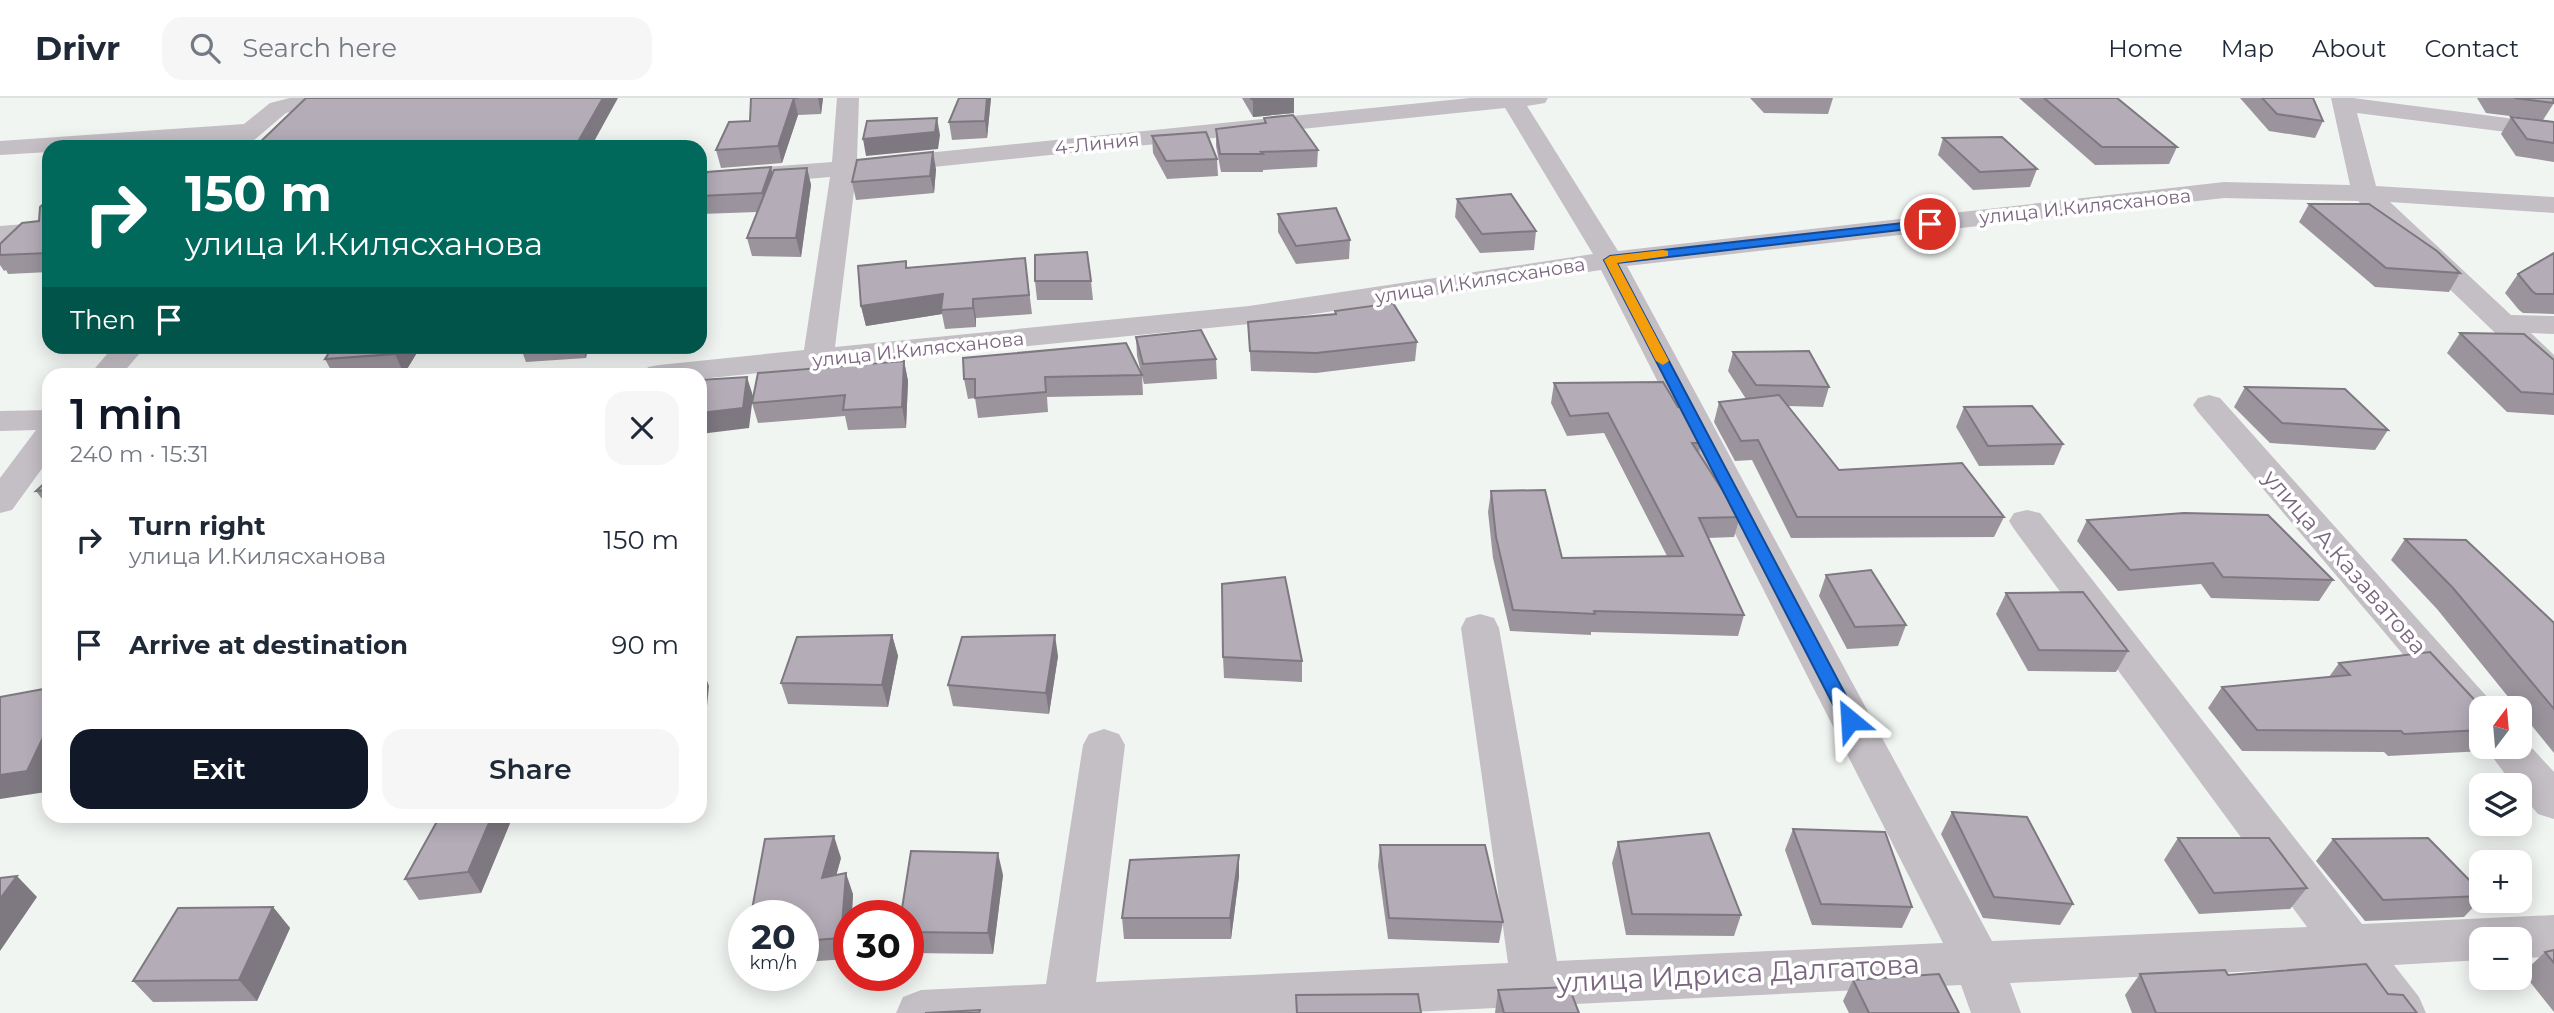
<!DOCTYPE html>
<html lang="en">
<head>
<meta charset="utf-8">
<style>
  body { margin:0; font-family:Montserrat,sans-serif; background:#f6f6f7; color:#1f2937; height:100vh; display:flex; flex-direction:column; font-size:26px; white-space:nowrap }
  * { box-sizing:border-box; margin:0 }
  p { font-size:23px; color:#747a83 }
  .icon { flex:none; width:38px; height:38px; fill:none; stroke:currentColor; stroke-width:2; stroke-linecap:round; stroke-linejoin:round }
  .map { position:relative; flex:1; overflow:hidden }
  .details { position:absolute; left:42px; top:270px; width:665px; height:455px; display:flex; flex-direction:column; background:#fff; border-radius:21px; box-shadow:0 4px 18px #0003 }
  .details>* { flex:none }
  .banner { position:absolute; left:42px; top:42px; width:665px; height:214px; border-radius:21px; box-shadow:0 4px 18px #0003; background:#00695c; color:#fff; overflow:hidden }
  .needle { width:46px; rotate:16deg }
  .fabs { position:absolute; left:2469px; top:598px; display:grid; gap:14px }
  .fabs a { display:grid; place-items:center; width:63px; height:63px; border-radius:14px; background:#fff; box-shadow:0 4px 18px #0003; font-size:35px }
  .speed { position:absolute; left:728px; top:802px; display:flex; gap:14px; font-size:35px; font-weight:700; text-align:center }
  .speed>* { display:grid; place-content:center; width:91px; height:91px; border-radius:50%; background:#fff; box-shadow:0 4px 18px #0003; line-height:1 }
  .speed small { font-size:18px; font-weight:400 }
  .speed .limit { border:10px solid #d22; background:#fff; color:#111 }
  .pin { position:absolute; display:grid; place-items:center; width:60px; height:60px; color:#fff; margin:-30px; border:4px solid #fff; border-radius:50%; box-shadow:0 2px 7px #0007 }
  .me { position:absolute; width:77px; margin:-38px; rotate:333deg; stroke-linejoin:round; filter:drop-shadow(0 0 5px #0008) }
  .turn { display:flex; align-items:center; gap:24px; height:147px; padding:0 28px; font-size:32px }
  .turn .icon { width:91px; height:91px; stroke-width:2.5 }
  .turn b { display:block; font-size:49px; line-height:60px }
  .then { display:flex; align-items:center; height:66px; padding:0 28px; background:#0003; gap:14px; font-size:26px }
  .round { display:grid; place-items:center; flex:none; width:74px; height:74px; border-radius:21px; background:#f6f6f7 }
  .head { display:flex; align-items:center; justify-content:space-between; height:119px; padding:0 28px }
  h1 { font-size:42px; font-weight:600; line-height:52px; color:#111827 }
  .action { display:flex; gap:14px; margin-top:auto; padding:14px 28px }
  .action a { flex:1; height:80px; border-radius:21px; background:#111827; color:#fff; font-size:28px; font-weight:600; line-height:80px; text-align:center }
  .action a+a { background:#f6f6f7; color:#1f2937 }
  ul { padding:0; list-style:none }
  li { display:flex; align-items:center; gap:21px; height:105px; padding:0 28px }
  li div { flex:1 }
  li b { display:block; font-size:26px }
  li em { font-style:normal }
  header { display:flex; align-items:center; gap:42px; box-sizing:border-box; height:98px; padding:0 35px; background:#fff; border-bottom:2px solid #e0e1e3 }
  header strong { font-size:33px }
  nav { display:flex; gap:38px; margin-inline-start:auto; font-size:24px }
  .search { width:490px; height:63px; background:#f6f6f7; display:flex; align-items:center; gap:18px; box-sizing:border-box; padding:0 24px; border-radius:21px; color:#747a83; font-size:26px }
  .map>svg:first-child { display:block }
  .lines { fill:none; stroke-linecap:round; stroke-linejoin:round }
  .minor { fill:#c4bec5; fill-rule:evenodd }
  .wall { fill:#9b949d }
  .shaded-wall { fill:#7e7880 }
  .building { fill:#b4acb7; stroke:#7e7880; stroke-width:2 }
  .route { fill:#1a73e8; stroke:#114b97; stroke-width:2 }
  .slow { fill:#f59e0b }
  .labels { text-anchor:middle; stroke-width:7; stroke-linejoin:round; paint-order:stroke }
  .far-street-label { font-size:19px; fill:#7b6680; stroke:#fff }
  .street-label { font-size:23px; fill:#7b6680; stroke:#fff }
  .near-street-label { font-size:28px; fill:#7b6680; stroke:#fff }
</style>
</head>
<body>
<header>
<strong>Drivr</strong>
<div class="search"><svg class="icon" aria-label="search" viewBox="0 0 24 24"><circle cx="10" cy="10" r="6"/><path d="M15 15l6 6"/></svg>Search here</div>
<nav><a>Home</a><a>Map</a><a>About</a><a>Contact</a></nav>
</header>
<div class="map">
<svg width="2554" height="915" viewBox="0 0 2554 915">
  <rect width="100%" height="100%" fill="#f1f5f2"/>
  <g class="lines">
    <!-- minor -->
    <g class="minor">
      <polygon points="290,0 328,0 325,5 286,15 246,49 219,49 225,42 120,49 49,49 49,54 0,57 0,43 244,26 270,5"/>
      <path d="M837,0H859L857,62L1470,0H1548L1545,5L1527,8L1618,153L2224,84L2350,87L2331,0H2353L2554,26V40L2357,15L2376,88L2554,99V115L2390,104L2511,217L2554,218V236L2531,235L2554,257V283L2543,281L2358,103L2224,100L1627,168L1992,843L2307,829L2014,431L2009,423L2014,415L2027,412L2040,415L2362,826L2554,817V859L2520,860V842H2482V862L2394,867L2419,899L2426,915H2371L2337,869L2010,885L2021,915H1971L1961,887L1392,915H896L903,899L921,892L1046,886L1083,647L1089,636L1104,631L1119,636L1125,647L1096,884L1508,865L1461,530L1466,520L1480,516L1494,520L1499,530L1557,863L1943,845L1601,172L1249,226L700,281V276H644L648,269L659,267L804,252L830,79L700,90V74L832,64ZM1505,10L1593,156L1249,208L835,249L856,77Z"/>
      <polygon points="49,124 49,140 0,144 0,128"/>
      <polygon points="114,248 146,248 122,276 90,276"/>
      <polygon points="2209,297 2220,300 2497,610 2482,611 2482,636 2467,632 2198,314 2193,307 2198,300"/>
      <polygon points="49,312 49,361 12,412 0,415 0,380 36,332 0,333 0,313"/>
      <polygon points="2521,638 2554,674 2554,721 2538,716 2520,695 2520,688 2514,688 2485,649 2520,649"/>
    </g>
  </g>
  <!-- wall -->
  <g class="wall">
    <polygon points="751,0 823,0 821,16 798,17 782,65 721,70 716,52 750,23"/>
    <polygon points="959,0 991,0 987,40 952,42 949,24"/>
    <polygon points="1242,0 1294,0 1294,15 1253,19"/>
    <polygon points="1750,0 1833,0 1828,16 1764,15"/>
    <polygon points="2019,0 2117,0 2177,49 2169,66 2095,67"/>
    <polygon points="2240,0 2313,0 2323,23 2315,40 2269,33"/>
    <polygon points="2477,0 2553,0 2554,5 2543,22 2486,15"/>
    <polygon points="2511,19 2554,24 2554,64 2516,58 2501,36"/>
    <polygon points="1264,20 1318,52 1317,69 1263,72 1263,74 1221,74 1216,48 1216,31 1264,25"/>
    <polygon points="1152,38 1217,61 1218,78 1167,81 1153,55"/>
    <polygon points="1943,40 2037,71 2030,89 1973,92 1938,57"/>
    <polygon points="807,70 811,87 801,159 752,158 747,140 757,114 701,116 700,112 700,89"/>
    <polygon points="936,71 934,95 856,102 852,84"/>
    <polygon points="49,101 49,174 8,176 6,172 4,173 0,167 0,146 39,123"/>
    <polygon points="1457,101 1536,133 1534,152 1480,155 1455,119"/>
    <polygon points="2309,106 2460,175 2449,194 2375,189 2299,124"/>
    <polygon points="1278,116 1350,142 1349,161 1296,166 1278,134"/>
    <polygon points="2554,155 2554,216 2523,215 2519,212 2505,195 2518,176"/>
    <polygon points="1025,160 1032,216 976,220 976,229 945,231 942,216 866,228 861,208 906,163 907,170"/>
    <polygon points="1035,183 1091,183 1093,202 1037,202"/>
    <polygon points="1335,213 1417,244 1415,263 1316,275 1251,273 1248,224 1335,216"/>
    <polygon points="2460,235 2554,262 2554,317 2507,314 2447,255"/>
    <polygon points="1136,239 1216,261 1217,281 1144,286 1137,258"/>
    <polygon points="333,248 421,248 404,276 333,276 325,261"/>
    <polygon points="520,248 588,248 586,260 526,264"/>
    <polygon points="1733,254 1829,289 1823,309 1788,308 1839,372 2004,419 1994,439 1791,440 1752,362 1735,363 1714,324 1719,304 1746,301 1728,273"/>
    <polygon points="904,263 908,283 906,330 848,332 845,318 758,325 752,305"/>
    <polygon points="1142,277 1143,297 1047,299 1048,314 978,320 975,300 968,301 964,281"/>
    <polygon points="1554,285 1678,309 1701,345 1699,355 1740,419 1734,439 1708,440 1744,517 1738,538 1591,534 1591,537 1510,533 1493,460 1488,414 1491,393 1562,460 1667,458 1604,335 1567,338 1551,305"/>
    <polygon points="2245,289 2388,332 2375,352 2270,345 2234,309"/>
    <polygon points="1964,309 2063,346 2054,367 1979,368 1956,329"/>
    <polygon points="49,381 49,410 36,393"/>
    <polygon points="2087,422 2333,482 2319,503 2211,500 2201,486 2118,493 2077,443"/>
    <polygon points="2405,441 2554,525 2554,655 2520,613 2520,611 2518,611 2437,511 2391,462"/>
    <polygon points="1826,477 1906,527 1898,548 1847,551 1819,498"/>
    <polygon points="2006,495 2128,553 2116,574 2028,573 1996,516"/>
    <polygon points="892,537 898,558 888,609 788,606 781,585"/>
    <polygon points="1058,558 1049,616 953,608 948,587"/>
    <polygon points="1223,559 1302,563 1302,584 1224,580"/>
    <polygon points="2339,565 2482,611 2482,649 2487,649 2484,653 2388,658 2384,654 2242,653 2208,610 2222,589 2329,579"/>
    <polygon points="1952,714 2073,806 2060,827 1983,820 1941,736"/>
    <polygon points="440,718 513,718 481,795 419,802 405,781"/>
    <polygon points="1793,731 1912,809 1902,830 1812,827 1785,752"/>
    <polygon points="2178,740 2307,790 2290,811 2199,816 2164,762"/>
    <polygon points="2333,741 2482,795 2482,800 2464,819 2365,823 2316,763"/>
    <polygon points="1618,744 1741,817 1734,838 1626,837 1612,765"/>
    <polygon points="1380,747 1503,824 1499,845 1388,841 1378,768"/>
    <polygon points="1239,757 1239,778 1231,841 1124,841 1122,820"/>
    <polygon points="841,760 836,777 853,796 848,861 803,864 803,817"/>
    <polygon points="1003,777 993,856 908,855 908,817"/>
    <polygon points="273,809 290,830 257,903 153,904 133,883"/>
    <polygon points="2554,852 2554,914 2523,875 2545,854"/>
    <polygon points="2140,876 2228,877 2388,896 2417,915 2132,915 2125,897"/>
    <polygon points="1853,882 1959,915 1849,915 1843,903"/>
    <polygon points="1498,892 1579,915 1495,915"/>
  </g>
  <!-- shaded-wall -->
  <g class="shaded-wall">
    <polygon points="603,0 618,0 591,49 575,49"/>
    <polygon points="794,0 798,17 782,65 778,48"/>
    <polygon points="818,0 823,0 821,16"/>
    <polygon points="987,0 991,0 987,40 985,23"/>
    <polygon points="1278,0 1294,0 1294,15 1253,19 1253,2"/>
    <polygon points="937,20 940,37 938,51 866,58 863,41"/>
    <polygon points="933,54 936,71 934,95 930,78"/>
    <polygon points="771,69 775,86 767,113 762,95"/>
    <polygon points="807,70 811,87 801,159 796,140"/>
    <polygon points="943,196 942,216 866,228 861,208"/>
    <polygon points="973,201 976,220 976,229 973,210"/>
    <polygon points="400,248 421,248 404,276 395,256"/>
    <polygon points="582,248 588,248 586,260"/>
    <polygon points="904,263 908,283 906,330 902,309"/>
    <polygon points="747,279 753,298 749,330 700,336 700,315"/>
    <polygon points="892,537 898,558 888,609 882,587"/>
    <polygon points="1055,537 1058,558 1049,616 1046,595"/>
    <polygon points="701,567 709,588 705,628 700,638"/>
    <polygon points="49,627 49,688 46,694 0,701 0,677"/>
    <polygon points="492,718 513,718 481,795 468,774"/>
    <polygon points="834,738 841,760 830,801 822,780"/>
    <polygon points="998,755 1003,777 993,856 988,835"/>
    <polygon points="1239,757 1239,778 1231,841 1230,820"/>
    <polygon points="846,775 853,796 852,817 849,817 848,861 841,840"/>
    <polygon points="17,778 37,799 0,853 0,801"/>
    <polygon points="273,809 290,830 257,903 239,882"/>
  </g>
  <!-- building -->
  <g class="building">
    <polygon points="306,0 603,0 575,49 255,49"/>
    <polygon points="751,0 799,0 794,0 778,48 716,52 729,24 750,23"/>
    <polygon points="959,0 987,0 985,23 949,24"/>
    <polygon points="1251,0 1278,0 1253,2"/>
    <polygon points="2044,0 2117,0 2177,49 2102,49"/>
    <polygon points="2262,0 2313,0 2323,23 2277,16"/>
    <polygon points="2514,0 2553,0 2554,5"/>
    <polygon points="1293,17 1318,52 1261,54 1263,56 1220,56 1216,31 1266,25 1264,20"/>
    <polygon points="2511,19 2554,24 2554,45 2527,41"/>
    <polygon points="937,20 935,34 863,41 867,23"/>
    <polygon points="1206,34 1217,61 1166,63 1152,38"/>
    <polygon points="2002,39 2037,71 1980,74 1943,40"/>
    <polygon points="933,54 930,78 852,84 857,62"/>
    <polygon points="771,69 762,95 700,98 700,89 707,74"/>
    <polygon points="807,70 796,140 747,140 774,72"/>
    <polygon points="1511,96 1536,133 1482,136 1457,101"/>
    <polygon points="49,101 49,155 0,157 0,146 22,125 39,123 40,109"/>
    <polygon points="2309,106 2369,106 2437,153 2460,175 2386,170"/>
    <polygon points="1336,110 1350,142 1296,148 1278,116"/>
    <polygon points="1087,154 1091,183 1035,183 1035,157"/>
    <polygon points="2554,155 2554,196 2536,196 2532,193 2518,176"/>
    <polygon points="1025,160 1029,197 973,201 973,210 941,212 943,196 861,208 858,168 906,163 906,170"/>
    <polygon points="1393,205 1417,244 1316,255 1250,253 1248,224 1336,216 1335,213"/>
    <polygon points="1201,232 1216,261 1143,266 1136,239"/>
    <polygon points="2460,235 2524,236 2554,262 2554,296 2521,294"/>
    <polygon points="1126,245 1142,277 1045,279 1046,294 975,300 975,281 964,281 963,260"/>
    <polygon points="333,248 400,248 395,256 325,261"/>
    <polygon points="1809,253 1829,289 1756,287 1733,254"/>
    <polygon points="904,263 902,309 843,312 845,297 752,305 758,275"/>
    <polygon points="747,279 743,310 700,315 700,282"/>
    <polygon points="1663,284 1678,309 1682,308 1701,345 1692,345 1740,419 1699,420 1744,517 1594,513 1595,516 1513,512 1496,439 1491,393 1545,392 1562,460 1683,458 1608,315 1570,318 1554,285"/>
    <polygon points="2245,289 2345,291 2388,332 2282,325"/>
    <polygon points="1779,297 1839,372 1962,365 2004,419 1797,419 1758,342 1741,343 1719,304"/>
    <polygon points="2032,308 2063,346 1988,348 1964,309"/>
    <polygon points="49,381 49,392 36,393"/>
    <polygon points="2184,415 2268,417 2333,482 2223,479 2213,465 2130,472 2087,422"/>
    <polygon points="2405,441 2466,442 2551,522 2554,525 2554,611 2453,490"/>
    <polygon points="1871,472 1906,527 1855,529 1826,477"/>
    <polygon points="1285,479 1302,563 1223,559 1222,486"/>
    <polygon points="2083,494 2128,553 2039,552 2006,495"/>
    <polygon points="892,537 882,587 781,585 797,539"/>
    <polygon points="1055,537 1046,595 948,587 962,539"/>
    <polygon points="2430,554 2483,611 2482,611 2482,632 2404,636 2401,633 2257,632 2222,589 2350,577 2339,565"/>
    <polygon points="49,590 49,627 27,673 0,677 0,599"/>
    <polygon points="1952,714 2027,719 2073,806 1994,799"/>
    <polygon points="440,718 492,718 468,774 405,781"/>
    <polygon points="1793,731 1885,734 1912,809 1821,806"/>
    <polygon points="1709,735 1741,817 1632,816 1618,744"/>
    <polygon points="834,738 822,780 846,775 841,840 803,843 803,817 751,817 765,741"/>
    <polygon points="2178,740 2269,740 2307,790 2214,795"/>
    <polygon points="2428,740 2482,795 2482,798 2383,802 2333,741"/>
    <polygon points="1380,747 1485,747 1503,824 1389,820"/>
    <polygon points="911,753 998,755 988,835 908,834 908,817 901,817"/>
    <polygon points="1239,757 1230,820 1122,820 1130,762"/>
    <polygon points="17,778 0,801 0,780"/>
    <polygon points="273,809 239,882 133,883 178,810"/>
    <polygon points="2554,852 2554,865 2545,854"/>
    <polygon points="2366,866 2388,896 2403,897 2417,915 2156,915 2140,876 2225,872 2228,877"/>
    <polygon points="1939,876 1959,915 1869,915 1853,882"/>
    <polygon points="1569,889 1579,915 1504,915 1498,892"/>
    <polygon points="1418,896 1421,915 1297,915 1296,897"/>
    <polygon points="980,912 979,915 925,915"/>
  </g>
  <!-- route -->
  <polygon class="route" points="1930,122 1936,126 1934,128 1617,165 1859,622 1850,628 1841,622 1604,162 1610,158"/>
  <!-- slow -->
  <polygon class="slow" points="1663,152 1668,153 1668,158 1617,165 1669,263 1663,267 1656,263 1604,162 1610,158"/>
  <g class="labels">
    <!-- far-street labels -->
    <g class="far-street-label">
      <text transform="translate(1097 45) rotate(-6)" y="7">4-Линия</text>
      <text transform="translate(2085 108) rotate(-6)" y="7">улица И.Килясханова</text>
      <text transform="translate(1480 182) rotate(-9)" y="7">улица И.Килясханова</text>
      <text transform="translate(918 251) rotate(-6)" y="7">улица И.Килясханова</text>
    </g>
    <!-- street labels -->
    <g class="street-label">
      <text transform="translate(2345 464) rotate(49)" y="8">улица А.Казаватова</text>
    </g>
    <!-- near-street labels -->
    <g class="near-street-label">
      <text transform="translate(1738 875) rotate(-3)" y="10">улица Идриса Далгатова</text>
    </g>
  </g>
</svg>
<div class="fabs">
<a><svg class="needle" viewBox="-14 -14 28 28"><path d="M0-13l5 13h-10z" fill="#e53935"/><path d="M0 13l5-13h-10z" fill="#747a83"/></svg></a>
<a><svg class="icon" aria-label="layers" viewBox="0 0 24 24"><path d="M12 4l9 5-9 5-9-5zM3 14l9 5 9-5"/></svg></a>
<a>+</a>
<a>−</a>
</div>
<div class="speed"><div>20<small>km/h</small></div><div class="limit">30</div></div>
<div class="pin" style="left:1930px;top:126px;background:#d93025"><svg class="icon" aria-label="arrive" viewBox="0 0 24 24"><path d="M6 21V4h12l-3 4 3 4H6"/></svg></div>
<svg class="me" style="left:1850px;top:622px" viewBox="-20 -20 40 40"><path d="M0-17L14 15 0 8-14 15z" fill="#1a73e8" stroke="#fff" stroke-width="4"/></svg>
<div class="banner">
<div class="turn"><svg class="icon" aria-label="right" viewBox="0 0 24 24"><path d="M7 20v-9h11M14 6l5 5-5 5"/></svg><div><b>150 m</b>улица И.Килясханова</div></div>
<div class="then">Then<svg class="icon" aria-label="arrive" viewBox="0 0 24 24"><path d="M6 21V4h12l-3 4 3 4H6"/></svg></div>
</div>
<section class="details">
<div class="head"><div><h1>1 min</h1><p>240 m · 15:31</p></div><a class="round"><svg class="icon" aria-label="close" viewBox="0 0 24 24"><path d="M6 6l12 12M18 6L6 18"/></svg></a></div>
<ul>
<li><svg class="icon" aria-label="right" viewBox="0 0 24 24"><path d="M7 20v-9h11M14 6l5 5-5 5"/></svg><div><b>Turn right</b><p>улица И.Килясханова</p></div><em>150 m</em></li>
<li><svg class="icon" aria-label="arrive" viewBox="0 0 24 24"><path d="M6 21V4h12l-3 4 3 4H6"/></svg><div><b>Arrive at destination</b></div><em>90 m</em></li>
</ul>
<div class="action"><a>Exit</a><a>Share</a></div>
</section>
</div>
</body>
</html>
